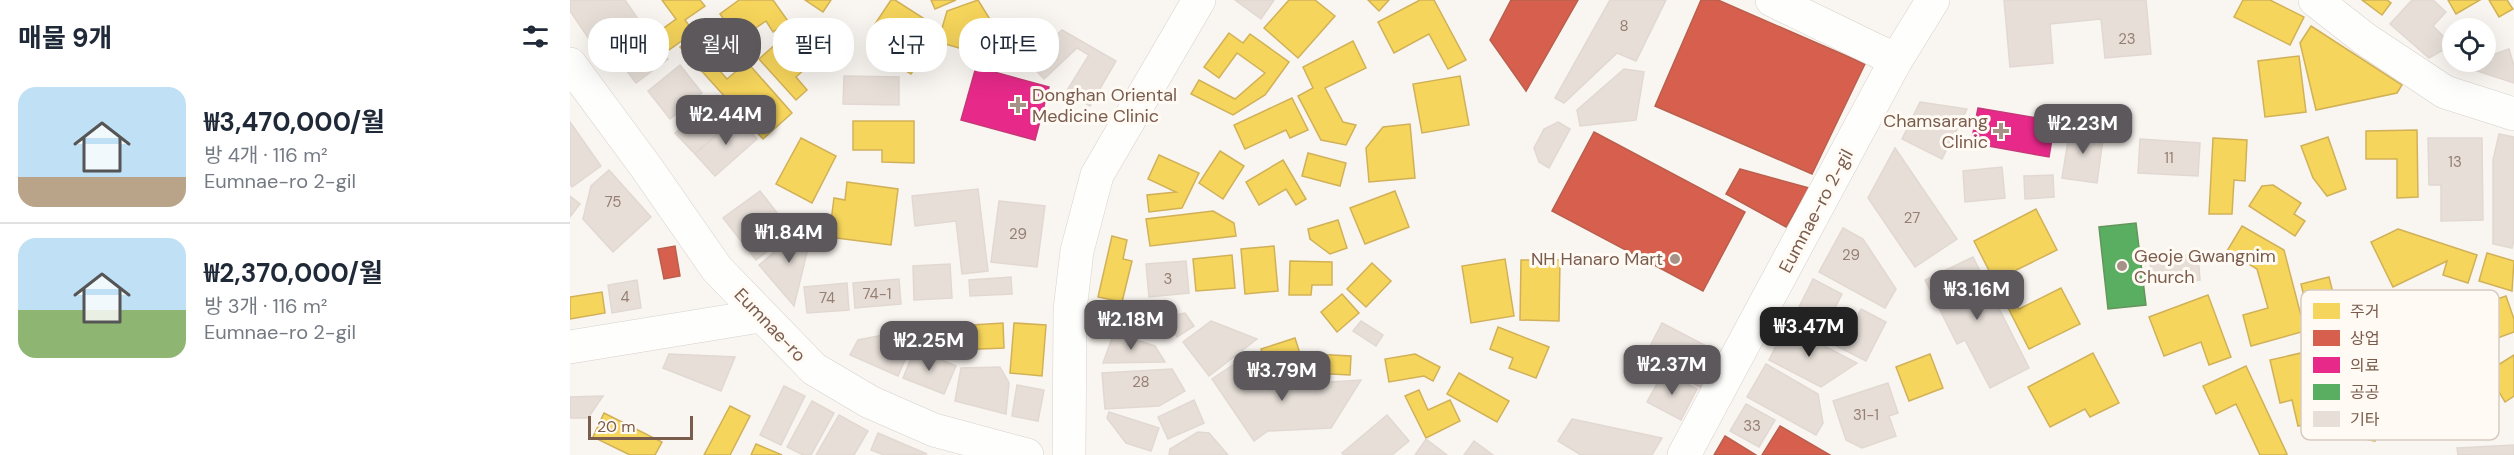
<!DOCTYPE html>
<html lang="ko">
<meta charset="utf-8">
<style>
:root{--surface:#fff;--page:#f2f2f3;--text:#1f2937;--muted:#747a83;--line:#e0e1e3;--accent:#5c585b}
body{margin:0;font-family:"DM Sans","Noto Sans KR",sans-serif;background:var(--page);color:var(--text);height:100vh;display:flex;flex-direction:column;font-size:22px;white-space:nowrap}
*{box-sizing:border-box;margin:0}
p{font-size:20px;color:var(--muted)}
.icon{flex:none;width:33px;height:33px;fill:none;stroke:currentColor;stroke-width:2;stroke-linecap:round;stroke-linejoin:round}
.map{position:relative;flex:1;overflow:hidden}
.sheet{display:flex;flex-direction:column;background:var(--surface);width:570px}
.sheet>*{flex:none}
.hud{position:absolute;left:18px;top:18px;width:570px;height:54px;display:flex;gap:12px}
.fabs{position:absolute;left:1872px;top:18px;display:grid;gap:12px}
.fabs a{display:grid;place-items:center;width:54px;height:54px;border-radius:50%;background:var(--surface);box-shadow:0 6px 24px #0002;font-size:30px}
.scale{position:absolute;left:18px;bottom:15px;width:105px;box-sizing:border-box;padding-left:6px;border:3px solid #7a5c4d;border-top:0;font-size:16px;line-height:21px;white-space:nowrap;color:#7a5c4d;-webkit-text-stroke:4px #fffaf3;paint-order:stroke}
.price{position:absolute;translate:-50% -51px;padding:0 14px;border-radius:12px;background:var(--accent);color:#fff;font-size:20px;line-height:39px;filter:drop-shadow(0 2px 3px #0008)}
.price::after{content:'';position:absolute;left:50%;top:36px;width:18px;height:14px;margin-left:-9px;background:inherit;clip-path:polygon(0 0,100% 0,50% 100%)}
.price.current{background:#222;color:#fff}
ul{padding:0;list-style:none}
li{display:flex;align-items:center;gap:18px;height:150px;padding:0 18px}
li+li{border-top:2px solid var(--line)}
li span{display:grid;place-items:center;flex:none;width:168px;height:120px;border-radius:18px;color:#555}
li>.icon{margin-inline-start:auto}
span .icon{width:72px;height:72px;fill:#fffc;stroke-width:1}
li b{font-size:26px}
h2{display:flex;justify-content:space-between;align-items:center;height:72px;padding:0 18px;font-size:26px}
.chip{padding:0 21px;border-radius:24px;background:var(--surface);box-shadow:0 6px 24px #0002;font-size:21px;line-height:54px}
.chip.current{background:var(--accent);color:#fff}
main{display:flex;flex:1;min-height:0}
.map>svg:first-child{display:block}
</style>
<main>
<section class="sheet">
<h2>매물 9개<svg class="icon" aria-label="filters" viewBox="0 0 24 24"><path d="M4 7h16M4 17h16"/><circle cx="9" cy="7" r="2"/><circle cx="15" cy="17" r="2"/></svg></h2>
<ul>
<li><span style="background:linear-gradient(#bfe0f5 75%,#b9a48a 0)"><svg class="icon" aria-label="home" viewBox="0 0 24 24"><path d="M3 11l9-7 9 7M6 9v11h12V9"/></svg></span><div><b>₩3,470,000/월</b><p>방 4개 · 116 m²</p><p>Eumnae-ro 2-gil</p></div></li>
<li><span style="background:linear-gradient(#bfe0f5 60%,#8fb573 0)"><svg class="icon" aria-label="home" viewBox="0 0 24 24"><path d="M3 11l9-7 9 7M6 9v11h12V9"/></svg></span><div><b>₩2,370,000/월</b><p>방 3개 · 116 m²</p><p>Eumnae-ro 2-gil</p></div></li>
</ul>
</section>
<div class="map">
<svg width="1944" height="455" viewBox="0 0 1944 455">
<rect width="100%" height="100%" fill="#f9f5f0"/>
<g fill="#f6d55c" stroke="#d1b158" stroke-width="1.5">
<path d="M92 0H130L135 6 115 20 124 32 99 50 87 33 106 19Z"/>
<path d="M169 0H203L218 21 203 32 196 21 168 40 150 14Z"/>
<path d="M235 0H261L253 12Z"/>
<path d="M321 0H325L364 25 347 51 354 54 341 74 328 66 339 50 303 27Z"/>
<path d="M361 0H386L365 9Z"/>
<path d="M408 0 421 21 455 31 446 64 368 42 377 11Z"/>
<path d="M719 0H745L765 16 728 58 694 28Z"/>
<path d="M798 0H819L809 11Z"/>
<path d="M850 0H864L896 60 878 69 859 34 824 53 808 22Z"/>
<path d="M1673 0H1700L1734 17 1720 45 1664 17Z"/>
<path d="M1792 0H1817L1821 3 1812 15Z"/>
<path d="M1878 0H1910L1886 14Z"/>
<path d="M1919 0H1937L1943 9 1929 17Z"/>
<path d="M141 19 164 45 143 63 157 79 177 62 222 113 193 139 110 47Z"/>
<path d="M1741 26 1832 85 1827 93 1746 110 1730 43Z"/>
<path d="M224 28 249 56 226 77 237 90 226 100 189 59Z"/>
<path d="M659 33 673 43 680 34 719 62 695 95 663 115 621 94 629 80 665 99 695 73 667 53 649 78 634 67Z"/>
<path d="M783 41 796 68 755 88 773 122 786 125 776 145 751 140 728 96 743 88 733 67Z"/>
<path d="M1729 56 1736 112 1695 117 1688 61Z"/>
<path d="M890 76 899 125 852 133 843 84Z"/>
<path d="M722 98 738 130 720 138 716 130 675 149 664 125Z"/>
<path d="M283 121H344V163L312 162V150H283Z"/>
<path d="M840 124 845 178 799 182 796 148 813 127Z"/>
<path d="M1847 130 1848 197 1827 198V159H1796V131Z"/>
<path d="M1758 137 1776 189 1757 196 1743 178 1731 146Z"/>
<path d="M231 138 266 156 242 203 206 184Z"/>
<path d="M1643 138 1677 140 1675 181 1664 180 1662 214H1639Z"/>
<path d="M650 151 674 166 653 199 629 183Z"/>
<path d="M738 153 776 163 770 186 732 176Z"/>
<path d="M589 155 629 173 612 208 579 212 577 195 606 192 578 179Z"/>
<path d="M713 160 736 199 726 205 716 189 689 205 676 182Z"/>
<path d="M277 182 328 189 321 245 259 237 264 198 275 200Z"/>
<path d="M1703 185 1731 203 1724 214 1735 221 1725 236 1679 206 1692 186Z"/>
<path d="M825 191 839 227 795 244 780 208Z"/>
<path d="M1466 209 1487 250 1432 277 1449 309 1491 288 1510 324 1459 349 1404 241Z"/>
<path d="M643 211 664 223 666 236 580 246 576 219Z"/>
<path d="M768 220 777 248 760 254 740 239 738 229Z"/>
<path d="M1672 226 1714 250 1735 331 1681 346 1673 315 1698 308 1687 269 1657 251Z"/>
<path d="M1828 229 1907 255 1898 283 1873 275 1877 261 1823 287 1801 242Z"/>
<path d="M542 236 557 240 553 259 562 261 552 302 528 297Z"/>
<path d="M704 246 708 291 675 294 671 249Z"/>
<path d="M1917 253 1944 261 1942 291 1909 281Z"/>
<path d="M662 255 665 288 626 291 623 259Z"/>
<path d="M935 259 944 316 901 323 892 266Z"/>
<path d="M951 260H990L989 321 950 320Z"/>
<path d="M720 261 762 262V285H742L741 295H719Z"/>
<path d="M802 263 821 281 796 307 777 289Z"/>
<path d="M1759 277 1766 305 1799 296 1806 327 1745 342 1731 284Z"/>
<path d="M32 292 35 313 0 319V297Z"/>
<path d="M772 294 789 313 767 332 751 312Z"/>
<path d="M1638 295 1661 357 1639 365 1631 342 1594 356 1579 317Z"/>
<path d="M1936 296 1944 319V332L1903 347 1898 334 1864 346 1856 324Z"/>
<path d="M433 323 434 348 387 350 386 326Z"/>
<path d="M444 323 476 325 472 376 440 373Z"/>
<path d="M928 327 979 347 966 378 939 368 943 358 920 349Z"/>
<path d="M382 328 383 345 352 347 350 331Z"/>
<path d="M725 338 732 360 698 371 691 349Z"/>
<path d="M1753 348 1762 391 1751 393 1756 420 1728 426 1722 400 1710 403 1700 360Z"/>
<path d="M1523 353 1549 403 1520 417 1515 409 1480 427 1458 387Z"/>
<path d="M743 354 781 356 780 375 741 373Z"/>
<path d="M845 354 870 367 863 381 854 376 819 382 815 359Z"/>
<path d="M1360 354 1373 388 1339 401 1326 367Z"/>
<path d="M1944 355V396L1935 402 1917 372Z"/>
<path d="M1676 366 1717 454 1714 455H1690L1666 404 1646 414 1633 386Z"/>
<path d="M889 373 939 401 927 422 877 394Z"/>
<path d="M1781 379 1849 393 1842 433 1808 427 1805 441 1770 434Z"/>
<path d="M849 390 858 410 880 400 890 421 856 438 835 396Z"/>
<path d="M160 406 180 416 160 455H134Z"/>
<path d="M34 413 92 442 85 455H60L23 437Z"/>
<path d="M186 444 212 455H181Z"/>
</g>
<g fill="#d6604d" stroke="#ba5f4d" stroke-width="1.5">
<path d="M941 0H1008L956 91 920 40Z"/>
<path d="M1131 0H1148L1295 64 1242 174 1085 106Z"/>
<path d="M1024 132 1175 212 1133 291 982 211Z"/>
<path d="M1170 169 1239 188 1216 227 1156 194Z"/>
<path d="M105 246 110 276 94 279 88 249Z"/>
<path d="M1210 426 1260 455H1192Z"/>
<path d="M1155 436 1186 455H1144Z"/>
</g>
<g fill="#e7298a" stroke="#c63878" stroke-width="1.5">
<path d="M406 67 479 87 465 140 391 120Z"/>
<path d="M1408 108 1485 121 1479 157 1401 143Z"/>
</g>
<path fill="#5aae61" stroke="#64955b" stroke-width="1.5" d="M1566 223 1576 305 1538 309 1529 227Z"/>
<g fill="#e6ded7" stroke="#e2d8d2" stroke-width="1.5">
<path d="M0 0H55L68 19 25 48 0 11Z"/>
<path d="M665 0H704L691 19Z"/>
<path d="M1040 0H1096L1066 61 1047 53 994 103 985 98Z"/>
<path d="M1434 0H1576L1581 54 1535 58 1531 19 1480 24 1483 63 1440 67Z"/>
<path d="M1842 0H1863L1876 12 1863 26 1882 45 1859 58 1820 24Z"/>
<path d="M70 21 98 59 66 83 38 46Z"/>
<path d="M492 30 546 61 520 106 496 92 519 55 507 48 474 79 458 62Z"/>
<path d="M1939 49 1944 66V83L1889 65 1916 62V57Z"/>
<path d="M110 65 132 93 100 119 78 91Z"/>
<path d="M1054 69 1074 72 1066 120 1010 126 1007 110Z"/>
<path d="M274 76 329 77V105L273 104Z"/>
<path d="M147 95 167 117 125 154 105 133Z"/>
<path d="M1350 102 1397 109 1372 159 1332 139Z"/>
<path d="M167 117 187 139 145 176 125 154Z"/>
<path d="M0 122 31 166 2 187 0 184Z"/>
<path d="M988 122 1000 129 979 168 969 162 964 148 974 129Z"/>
<path d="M1500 128 1534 132 1527 183 1492 178Z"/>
<path d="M1929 134 1944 137V240L1942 248 1923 244V160Z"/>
<path d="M1858 138H1912L1913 220 1871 221V185H1859Z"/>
<path d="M1570 139 1630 143 1628 176 1568 173Z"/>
<path d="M1325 148 1387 239 1345 267 1298 198Z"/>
<path d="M1432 167 1435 198 1395 202 1393 171Z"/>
<path d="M39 170 81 217 43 252 13 219 21 186Z"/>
<path d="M1483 175 1484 197 1455 199 1454 176Z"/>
<path d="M408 189 418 271 392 274 386 221 345 226 342 196Z"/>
<path d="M190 191 222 232 186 260 153 218Z"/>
<path d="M0 196 10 204 0 217Z"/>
<path d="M429 201 475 206 467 267 421 262Z"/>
<path d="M236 225 242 232 224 306 189 265Z"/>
<path d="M1273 228 1293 239 1326 289 1315 308 1249 272Z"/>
<path d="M1628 254 1630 280 1582 284 1580 259Z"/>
<path d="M1403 257 1459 368 1420 388 1395 340 1387 344 1355 280Z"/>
<path d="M616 261 619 293 579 297 576 264Z"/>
<path d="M380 264 382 298 344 300 343 266Z"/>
<path d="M441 277 442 294 400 296 399 280Z"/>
<path d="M329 279 331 304 285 308 283 283Z"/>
<path d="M1243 279 1272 294 1252 333 1274 343 1291 309 1316 322 1296 361 1221 323Z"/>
<path d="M67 280 71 308 42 313 38 285Z"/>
<path d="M277 283 279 310 237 313 234 287Z"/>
<path d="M615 313 624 326 607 337 594 317Z"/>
<path d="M641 321 687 339 639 376 613 342Z"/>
<path d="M791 321 813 335 806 346 783 331Z"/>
<path d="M1092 323 1148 352 1130 387 1074 358Z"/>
<path d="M1216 326 1287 363 1251 387 1199 360Z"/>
<path d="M349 328 328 376 280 355 288 340Z"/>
<path d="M544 333 585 346 595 362 533 363Z"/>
<path d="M345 349 386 366 374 394 333 378Z"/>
<path d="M99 354 165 357 151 391 93 368Z"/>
<path d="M672 359 690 386 791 380 761 428 698 431 684 441 642 379Z"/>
<path d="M1196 364 1248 394 1253 423 1246 435 1177 397Z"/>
<path d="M430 367 439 383 436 414 385 401 391 368Z"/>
<path d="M602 369 615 391 589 406 535 409 532 373Z"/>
<path d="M1094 371 1127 389 1111 420 1077 402Z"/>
<path d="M1318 383 1328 413 1319 416 1326 436 1292 448 1276 440 1263 401Z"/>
<path d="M447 385 474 390 468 421 442 416Z"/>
<path d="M214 386 235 396 211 445 190 435Z"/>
<path d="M33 396 18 418H0V397Z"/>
<path d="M624 400 634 423 598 439 588 417Z"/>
<path d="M242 401 264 413 241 455H233L217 447Z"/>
<path d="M1176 404 1205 420 1189 447 1160 431Z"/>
<path d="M539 412 589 428 581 451 556 443 537 418Z"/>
<path d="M269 415 298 431 284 455H246Z"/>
<path d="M817 415 839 441 822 455H774L772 453Z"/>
<path d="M1002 419 1092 438 1082 455H1011L988 441Z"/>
<path d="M628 432 639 433 658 455H599L600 449Z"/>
<path d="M308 433 357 454 314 455 301 450Z"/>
<path d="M856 439 877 455H845Z"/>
<path d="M904 441 923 455H894Z"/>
<path d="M1944 445V455H1888L1887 448Z"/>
</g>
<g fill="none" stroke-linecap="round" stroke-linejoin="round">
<g stroke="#d7d1cb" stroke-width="34">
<g id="minor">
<path d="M1202 0 1326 60"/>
<path d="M1745 0 1795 39 1875 92 1944 114"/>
<path d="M0 64 76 167 147 269 244 369 300 402 364 430 457 455"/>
<path d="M0 347 190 316"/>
<path d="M499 455 500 310 507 251 527 175 629 0"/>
<path d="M1114 455 1326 60 1363 0"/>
</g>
</g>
<use href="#minor" stroke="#fefefd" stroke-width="33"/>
</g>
<g fill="#a69286" stroke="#fffaf3" stroke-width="2">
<path d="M445 96h6v6h6v6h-6v6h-6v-6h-6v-6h6z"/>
<path d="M1428 122h6v6h6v6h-6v6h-6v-6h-6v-6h6z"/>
<circle cx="1105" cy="259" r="6"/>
<circle cx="1552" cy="266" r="6"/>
</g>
<g text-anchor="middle" stroke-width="6" stroke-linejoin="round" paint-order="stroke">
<g font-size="15" fill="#977e72">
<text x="1054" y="31">8</text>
<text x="1557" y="44">23</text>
<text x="1599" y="163">11</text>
<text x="1885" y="167">13</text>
<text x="43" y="207">75</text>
<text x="1342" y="223">27</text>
<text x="448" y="239">29</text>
<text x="1281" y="260">29</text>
<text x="598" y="284">3</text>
<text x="307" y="299">74-1</text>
<text x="55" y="302">4</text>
<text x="257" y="303">74</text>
<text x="571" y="387">28</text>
<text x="1296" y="420">31-1</text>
<text x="1182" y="431">33</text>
</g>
<g font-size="18" fill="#7a5c4d" stroke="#fffaf3" text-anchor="start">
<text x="462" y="101">Donghan Oriental<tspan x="462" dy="21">Medicine Clinic</tspan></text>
<text x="1418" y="127" text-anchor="end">Chamsarang<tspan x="1418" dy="21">Clinic</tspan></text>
<text x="1564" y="262">Geoje Gwangnim<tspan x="1564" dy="21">Church</tspan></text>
<text x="1093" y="265" text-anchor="end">NH Hanaro Mart</text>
</g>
<g font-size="18" fill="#7a5c4d" stroke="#fffaf3">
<text transform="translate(1246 211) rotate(-62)" y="6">Eumnae-ro 2-gil</text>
<text transform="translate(200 325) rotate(46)" y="6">Eumnae-ro</text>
</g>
</g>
<rect x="1731" y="290" width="198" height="150" rx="9" fill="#fffaf3" stroke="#d7cbc1" stroke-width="1.5"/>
<rect x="1743" y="303" width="27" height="16" fill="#f6d55c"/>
<rect x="1743" y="330" width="27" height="16" fill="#d6604d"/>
<rect x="1743" y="357" width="27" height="16" fill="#e7298a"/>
<rect x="1743" y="384" width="27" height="16" fill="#5aae61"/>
<rect x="1743" y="411" width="27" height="16" fill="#e6ded7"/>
<g font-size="16" fill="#7a5c4d">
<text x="1780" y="317">주거</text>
<text x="1780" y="344">상업</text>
<text x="1780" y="371">의료</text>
<text x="1780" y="398">공공</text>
<text x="1780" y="425">기타</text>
</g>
</svg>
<div class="fabs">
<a><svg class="icon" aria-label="locate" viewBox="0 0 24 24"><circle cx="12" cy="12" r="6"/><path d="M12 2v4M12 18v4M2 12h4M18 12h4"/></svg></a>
</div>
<div class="scale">20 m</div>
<b class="price" style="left:156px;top:146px">₩2.44M</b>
<b class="price" style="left:1513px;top:155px">₩2.23M</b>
<b class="price" style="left:219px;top:264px">₩1.84M</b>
<b class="price" style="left:1407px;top:321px">₩3.16M</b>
<b class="price" style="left:561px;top:351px">₩2.18M</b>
<b class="price current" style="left:1239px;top:358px">₩3.47M</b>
<b class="price" style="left:359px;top:372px">₩2.25M</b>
<b class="price" style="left:1102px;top:396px">₩2.37M</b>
<b class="price" style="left:712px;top:402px">₩3.79M</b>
<div class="hud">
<a class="chip">매매</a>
<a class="chip current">월세</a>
<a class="chip">필터</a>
<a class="chip">신규</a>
<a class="chip">아파트</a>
</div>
</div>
</main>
